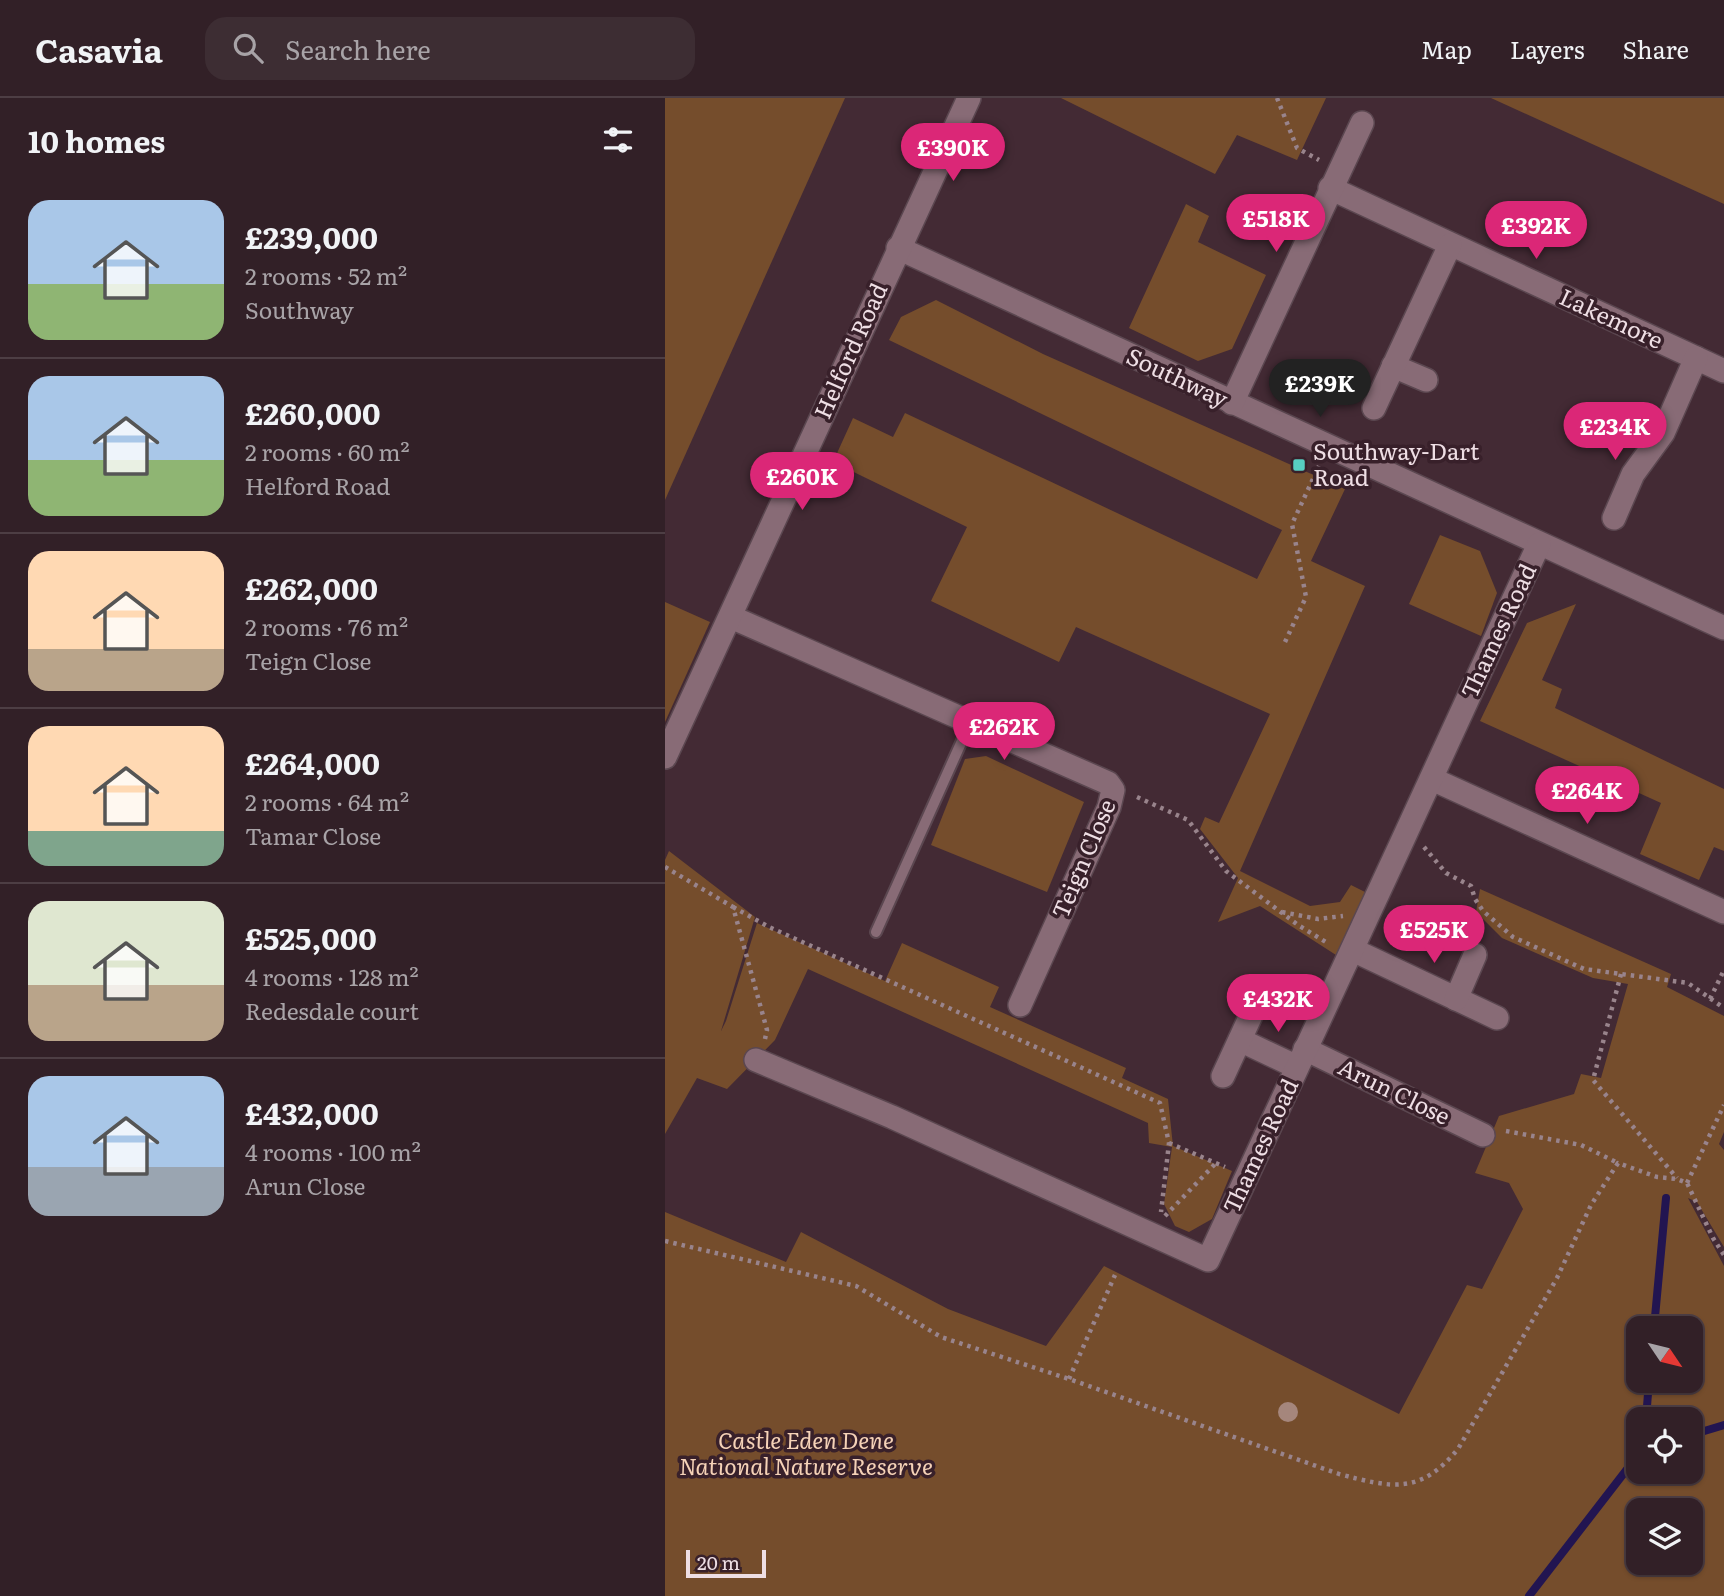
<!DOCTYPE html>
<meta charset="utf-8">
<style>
:root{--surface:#322027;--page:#3d2d33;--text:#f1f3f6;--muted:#a8a3a7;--line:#4d3e44;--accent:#db2777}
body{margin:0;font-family:Literata,serif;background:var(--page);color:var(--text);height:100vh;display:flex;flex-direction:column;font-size:26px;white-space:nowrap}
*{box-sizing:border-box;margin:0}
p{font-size:23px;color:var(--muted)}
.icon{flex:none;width:38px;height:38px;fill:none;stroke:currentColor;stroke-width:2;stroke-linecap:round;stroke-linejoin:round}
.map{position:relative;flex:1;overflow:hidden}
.side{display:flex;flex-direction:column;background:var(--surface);width:665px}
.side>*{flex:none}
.needle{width:46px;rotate:125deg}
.tools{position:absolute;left:961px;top:1218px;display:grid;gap:14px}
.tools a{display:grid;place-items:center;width:77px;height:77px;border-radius:14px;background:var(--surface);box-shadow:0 2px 5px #0004,0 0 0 2px var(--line);font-size:35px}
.scale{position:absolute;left:21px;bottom:18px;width:80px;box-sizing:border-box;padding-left:7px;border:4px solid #eedee4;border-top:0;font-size:19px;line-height:24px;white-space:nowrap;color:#eedee4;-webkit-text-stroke:5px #38202a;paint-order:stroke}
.price{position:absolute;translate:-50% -60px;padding:0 16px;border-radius:24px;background:var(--accent);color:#fff;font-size:23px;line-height:46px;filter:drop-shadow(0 2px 4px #0008)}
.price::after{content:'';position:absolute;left:50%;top:42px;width:21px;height:16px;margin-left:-10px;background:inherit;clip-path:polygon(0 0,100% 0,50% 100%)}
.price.on{background:#222;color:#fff}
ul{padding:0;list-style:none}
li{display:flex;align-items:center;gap:21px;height:175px;padding:0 28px}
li+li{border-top:2px solid var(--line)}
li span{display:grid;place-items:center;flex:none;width:196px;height:140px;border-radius:21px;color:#555}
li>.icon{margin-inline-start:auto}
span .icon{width:84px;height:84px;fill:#fffc;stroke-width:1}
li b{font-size:30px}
h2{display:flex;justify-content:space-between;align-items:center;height:84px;padding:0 28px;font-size:30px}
header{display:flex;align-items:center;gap:42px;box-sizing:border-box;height:98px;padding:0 35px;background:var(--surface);border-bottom:2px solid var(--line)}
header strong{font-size:33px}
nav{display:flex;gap:38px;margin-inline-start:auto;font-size:24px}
.search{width:490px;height:63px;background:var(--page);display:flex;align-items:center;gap:18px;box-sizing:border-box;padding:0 24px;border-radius:21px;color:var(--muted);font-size:26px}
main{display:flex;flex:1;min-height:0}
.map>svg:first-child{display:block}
</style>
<header>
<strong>Casavia</strong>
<div class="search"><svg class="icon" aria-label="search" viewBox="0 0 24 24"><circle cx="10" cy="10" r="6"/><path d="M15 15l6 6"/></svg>Search here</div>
<nav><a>Map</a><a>Layers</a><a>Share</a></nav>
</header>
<main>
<section class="side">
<h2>10 homes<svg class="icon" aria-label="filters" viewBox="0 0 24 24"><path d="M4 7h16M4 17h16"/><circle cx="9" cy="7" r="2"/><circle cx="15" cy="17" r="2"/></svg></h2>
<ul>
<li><span style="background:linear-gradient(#a9c7e8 60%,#8fb573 0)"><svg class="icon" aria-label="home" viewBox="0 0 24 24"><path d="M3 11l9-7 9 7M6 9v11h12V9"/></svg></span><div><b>£239,000</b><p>2 rooms · 52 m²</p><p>Southway</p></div></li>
<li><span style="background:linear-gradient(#a9c7e8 60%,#8fb573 0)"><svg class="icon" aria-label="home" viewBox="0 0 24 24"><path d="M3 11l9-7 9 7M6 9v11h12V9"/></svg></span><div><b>£260,000</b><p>2 rooms · 60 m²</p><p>Helford Road</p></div></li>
<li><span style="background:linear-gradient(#ffd9b3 70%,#b9a48a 0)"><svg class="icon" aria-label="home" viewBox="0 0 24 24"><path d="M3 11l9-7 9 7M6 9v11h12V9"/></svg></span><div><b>£262,000</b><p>2 rooms · 76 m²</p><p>Teign Close</p></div></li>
<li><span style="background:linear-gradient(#ffd9b3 75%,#7fa58c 0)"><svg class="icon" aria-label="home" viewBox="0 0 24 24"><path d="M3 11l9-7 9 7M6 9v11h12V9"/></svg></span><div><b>£264,000</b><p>2 rooms · 64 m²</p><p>Tamar Close</p></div></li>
<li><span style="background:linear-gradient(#dfe7d0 60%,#b9a48a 0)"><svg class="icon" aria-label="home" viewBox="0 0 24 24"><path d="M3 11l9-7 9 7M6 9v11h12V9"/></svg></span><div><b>£525,000</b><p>4 rooms · 128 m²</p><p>Redesdale court</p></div></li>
<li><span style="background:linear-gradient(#a9c7e8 65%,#9aa5b1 0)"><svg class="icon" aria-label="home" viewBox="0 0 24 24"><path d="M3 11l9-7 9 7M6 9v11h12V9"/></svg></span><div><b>£432,000</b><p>4 rooms · 100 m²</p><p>Arun Close</p></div></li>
</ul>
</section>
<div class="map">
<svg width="1059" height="1498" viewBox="0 0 1059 1498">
<rect width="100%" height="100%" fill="#432a34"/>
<g fill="#754d2c" fill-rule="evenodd">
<path d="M0 0H180L0 402Z"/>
<path d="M396 0H661L632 62 572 37 550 76Z"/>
<path d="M826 0H1059V106Z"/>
<path d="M521 106 544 118 533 144 601 177 567 251 533 263 464 230Z"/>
<path d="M271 202 378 256 680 391 646 463 700 488 575 773 645 808 675 804 686 787 700 794 671 857 595 808 553 824 573 780 535 731 540 719 554 725 605 616 411 529 394 564 266 503 302 429 168 364 188 320 228 339 240 315 592 481 617 432 224 242 236 219Z"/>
<path d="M775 437 815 453 832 495 816 538 744 506Z"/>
<path d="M0 504 45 524 0 624Z"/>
<path d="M911 506 877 582 897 591 890 610 1059 691V753L1049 749 1034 782 975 756 996 705 815 623 862 525Z"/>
<path d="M321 658 419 704 382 794 266 747 300 661Z"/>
<path d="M4 753 90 819 56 933 61 923 92 825 220 883 237 845 334 889 325 909 461 970 457 980 503 1001 508 1048 567 1073 547 1121 524 1134 510 1128 499 1106 507 1049 484 1045 483 1025 143 871 110 942 62 991 32 980 0 1036V762Z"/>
<path d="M815 791 1006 876 1002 889 1059 918V1034L1054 1046 1059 1052V1149L1032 1104 1023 1100 1059 1168V1498H0V1114L121 1164 136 1134 283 1211 381 1248 439 1168 734 1316 802 1187 817 1191 858 1111 844 1085 810 1075 834 1018 909 996 916 976 936 980 963 886 928 880 837 840 811 814ZM973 1230H1026V1283H973ZM973 1321H1026V1374H973ZM973 1412H1026V1465H973Z"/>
</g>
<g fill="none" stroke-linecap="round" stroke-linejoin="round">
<g stroke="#221551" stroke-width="8">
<path d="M989 1230 1001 1100"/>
<path d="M981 1321 984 1283"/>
<path d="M1026 1337 1059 1327"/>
<path d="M864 1498 973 1357"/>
</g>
<g stroke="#5b4750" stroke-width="14">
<path id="service" d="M211 834 305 625"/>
</g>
<g stroke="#5b4750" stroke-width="26">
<g id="minor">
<path d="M665 90 1059 273"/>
<path d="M233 150 1059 530"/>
<path d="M728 268 761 282"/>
<path d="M567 305 697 25"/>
<path d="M709 310 785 147"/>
<path d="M949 420 968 376 998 335 1031 260"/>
<path d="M66 519 443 685 448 692 444 709 355 907"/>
<path d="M0 659 304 0"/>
<path d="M767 681 1059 814"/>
<path d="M688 852 832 920"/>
<path d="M791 901 810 857"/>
<path d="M575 942 632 969"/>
<path d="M640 951 818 1037"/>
<path d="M91 962 227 1019 543 1162C653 924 765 685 874 446"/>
<path d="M558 978 594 900"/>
</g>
</g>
<g stroke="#99848c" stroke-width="4.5" stroke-dasharray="3.5 5" stroke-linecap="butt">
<path d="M612 0 632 50 654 62"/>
<path d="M620 544 641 499 627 426 654 368"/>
<path d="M472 699 523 722 561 773 633 827 664 846"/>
<path d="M759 749 781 775 806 788 810 801 818 813 848 839 919 871 1023 885 1059 910"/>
<path d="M0 769 68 809 102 932 100 941"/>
<path d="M68 809 104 829 495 1005 504 1045 496 1114"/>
<path d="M617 814 653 821 678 818"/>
<path d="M956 876 928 982 1012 1080"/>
<path d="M1045 901 1059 872"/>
<path d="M841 1033 916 1047 953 1065"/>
<path d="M504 1045 560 1069"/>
<path d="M1022 1085 1059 1007"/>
<path d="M500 1118 551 1065"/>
<path d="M0 1143 191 1188 276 1239 404 1281 674 1376C727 1390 755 1397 793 1351L892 1180 926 1107 953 1065 992 1079 1012 1081 1022 1085 1048 1140 1059 1157"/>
<path d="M404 1281 450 1177"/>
</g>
<use href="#service" stroke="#886b76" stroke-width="10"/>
<use href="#minor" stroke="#886b76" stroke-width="23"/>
</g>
<circle fill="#a5867c" cx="623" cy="1314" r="10"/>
<rect fill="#57cec2" stroke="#38202a" stroke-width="2.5" x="627" y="360" width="14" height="14" rx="3.5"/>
<g text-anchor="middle" stroke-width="7" stroke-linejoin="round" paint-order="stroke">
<g font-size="23" fill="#eedee4" stroke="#38202a">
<text transform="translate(946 221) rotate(25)" y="8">Lakemore</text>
<text transform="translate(186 253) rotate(-66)" y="8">Helford Road</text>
<text transform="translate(512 280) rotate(25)" y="8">Southway</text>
<text transform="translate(834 533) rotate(-65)" y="8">Thames Road</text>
<text transform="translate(419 761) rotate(-67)" y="8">Teign Close</text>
<text transform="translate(729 994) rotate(26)" y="8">Arun Close</text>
<text transform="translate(596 1048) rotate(-65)" y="8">Thames Road</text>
</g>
<g font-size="23" fill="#eedee4" stroke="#38202a" text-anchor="start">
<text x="648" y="362">Southway-Dart<tspan x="648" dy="26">Road</tspan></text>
</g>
<g font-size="23" font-style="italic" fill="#f5d2b7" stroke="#38202a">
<text x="141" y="1351">Castle Eden Dene<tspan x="141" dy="26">National Nature Reserve</tspan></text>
</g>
</g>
</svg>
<div class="tools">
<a><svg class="needle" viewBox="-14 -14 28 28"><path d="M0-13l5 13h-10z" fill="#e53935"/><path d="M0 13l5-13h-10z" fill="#a8a3a7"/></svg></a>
<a><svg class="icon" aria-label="locate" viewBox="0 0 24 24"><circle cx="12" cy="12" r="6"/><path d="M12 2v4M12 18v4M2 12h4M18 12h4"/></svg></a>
<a><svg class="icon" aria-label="layers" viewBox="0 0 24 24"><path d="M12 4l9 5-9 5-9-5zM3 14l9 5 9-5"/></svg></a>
</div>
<div class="scale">20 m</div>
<b class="price" style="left:288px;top:85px">£390K</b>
<b class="price" style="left:611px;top:156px">£518K</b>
<b class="price" style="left:871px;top:163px">£392K</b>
<b class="price on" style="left:655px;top:321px">£239K</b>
<b class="price" style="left:950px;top:364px">£234K</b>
<b class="price" style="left:137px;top:414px">£260K</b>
<b class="price" style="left:339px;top:664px">£262K</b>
<b class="price" style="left:922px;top:728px">£264K</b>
<b class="price" style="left:769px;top:867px">£525K</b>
<b class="price" style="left:613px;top:936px">£432K</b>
</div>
</main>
